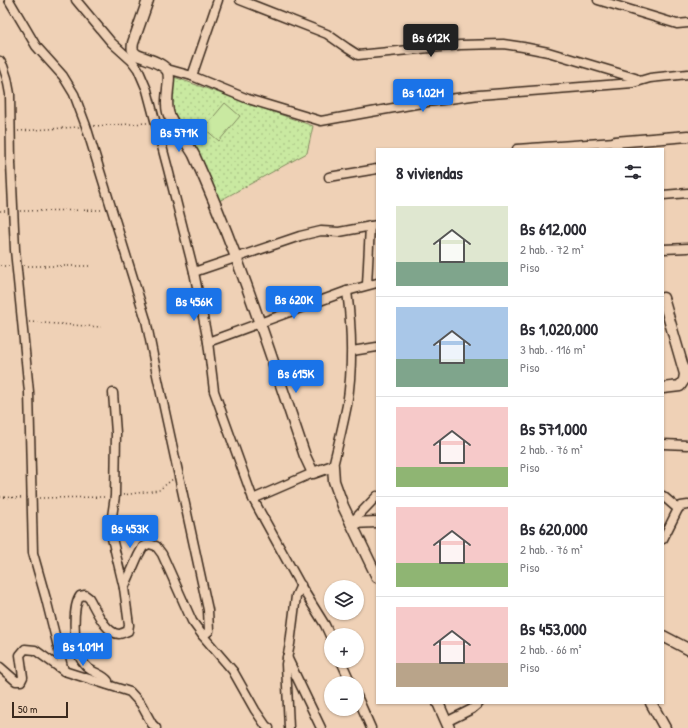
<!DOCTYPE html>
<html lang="es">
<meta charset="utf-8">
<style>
:root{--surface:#fff;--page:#f7f7f7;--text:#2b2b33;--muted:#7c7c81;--line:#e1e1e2;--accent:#1a73e8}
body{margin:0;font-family:"Patrick Hand",sans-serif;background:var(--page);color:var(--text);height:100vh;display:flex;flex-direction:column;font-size:15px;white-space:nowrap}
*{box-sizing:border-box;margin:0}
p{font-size:13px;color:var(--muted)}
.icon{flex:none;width:22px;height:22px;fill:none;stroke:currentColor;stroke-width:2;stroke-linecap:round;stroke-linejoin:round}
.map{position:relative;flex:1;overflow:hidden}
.details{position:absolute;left:376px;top:148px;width:288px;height:556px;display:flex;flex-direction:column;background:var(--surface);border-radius:0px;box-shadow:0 1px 3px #0004}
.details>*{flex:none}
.tools{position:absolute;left:324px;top:580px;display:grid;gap:8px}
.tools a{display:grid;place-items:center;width:40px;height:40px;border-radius:50%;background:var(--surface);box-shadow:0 1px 3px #0004;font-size:20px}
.scale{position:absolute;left:12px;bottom:10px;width:56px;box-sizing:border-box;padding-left:4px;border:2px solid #3b2a1e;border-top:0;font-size:11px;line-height:14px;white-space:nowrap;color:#3b2a1e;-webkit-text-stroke:3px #efd1b6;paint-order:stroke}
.price{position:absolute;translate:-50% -34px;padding:0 9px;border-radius:4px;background:var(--accent);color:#fff;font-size:13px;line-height:26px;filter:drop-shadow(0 1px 2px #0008)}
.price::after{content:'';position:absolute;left:50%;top:24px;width:12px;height:9px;margin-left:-6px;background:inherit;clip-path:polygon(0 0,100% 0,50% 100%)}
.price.active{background:#222;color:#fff}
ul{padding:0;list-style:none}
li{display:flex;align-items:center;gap:12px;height:100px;padding:0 20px}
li+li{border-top:1px solid var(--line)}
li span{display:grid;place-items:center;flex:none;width:112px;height:80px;border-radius:0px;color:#555}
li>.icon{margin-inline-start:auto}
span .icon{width:48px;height:48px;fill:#fffc;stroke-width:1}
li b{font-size:17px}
h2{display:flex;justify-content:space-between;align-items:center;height:48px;padding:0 20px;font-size:17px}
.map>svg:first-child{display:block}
</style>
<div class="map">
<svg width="688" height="728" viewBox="0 0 688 728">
<defs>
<pattern id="green-dots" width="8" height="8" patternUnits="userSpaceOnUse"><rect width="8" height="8" fill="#c9e9a1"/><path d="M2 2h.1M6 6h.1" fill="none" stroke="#aec88a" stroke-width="1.8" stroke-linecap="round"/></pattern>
</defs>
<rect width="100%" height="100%" fill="#efd1b6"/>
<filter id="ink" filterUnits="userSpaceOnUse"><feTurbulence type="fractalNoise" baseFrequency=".025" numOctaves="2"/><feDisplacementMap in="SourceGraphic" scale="8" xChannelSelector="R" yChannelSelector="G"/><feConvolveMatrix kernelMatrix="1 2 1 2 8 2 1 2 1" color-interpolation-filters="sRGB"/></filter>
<g filter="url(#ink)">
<path fill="url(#green-dots)" stroke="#828a60" d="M174 77 313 126 307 153 219 201 194 144 172 110Z"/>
<path fill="#c9e9a1" stroke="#828a60" d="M225 103 240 116 219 141 204 128Z"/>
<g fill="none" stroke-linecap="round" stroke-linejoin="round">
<g stroke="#3b2a1e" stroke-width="11">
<g id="minor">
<path d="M9 0 36 46 63 76 74 94 86 126 146 320 157 375 208 610 209 631 203 636"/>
<path d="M76 0 111 42 132 61 138 69 147 90 168 169 194 272 208 342 214 391 253 499 302 588 325 625 331 638"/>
<path d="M240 0 327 34 347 48 358 55 460 45 503 44 523 47 548 52 635 78 639 81"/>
<path d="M598 0 677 24 688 23"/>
<path d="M0 61 3 66 7 78 10 94 11 163 15 250 29 392 33 553 46 599 64 671"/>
<path d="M167 69 192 76 248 99 321 121 427 102 479 95 633 83 650 78 688 74"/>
<path d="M192 76 218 0"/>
<path d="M517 149 615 142"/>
<path d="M329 177 377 169"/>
<path d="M663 195 688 193"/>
<path d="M663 249 688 248"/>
<path d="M194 272 300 236 321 231 339 232 377 225"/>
<path d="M367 285 370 226"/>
<path d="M208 342 347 291 377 283"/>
<path d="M352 351 377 347"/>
<path d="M113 393 116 433 115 496 110 530 124 588"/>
<path d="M663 444 688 445"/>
<path d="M333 466C338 446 343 425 347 405 353 367 352 329 347 291"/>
<path d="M663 496 678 509"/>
<path d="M253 499 313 473"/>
<path d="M351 523 377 496"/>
<path d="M663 539 678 509 681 506 688 505"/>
<path d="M287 657 321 728"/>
<path d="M341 661 351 683"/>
<path d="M0 667 16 681H21L23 677 20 655 25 649 35 650 64 671 130 692 141 704 152 724 156 728"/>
<path d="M106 684 108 681C104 675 94 673 88 668 85 665 80 659 79 655 74 642 72 607 80 596L85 595 89 598C95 608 105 633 119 634 121 634 125 632 128 631L129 625 124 588 138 556 143 547 149 544 156 546 162 554 192 621 203 636 233 671 255 710 266 726 269 728"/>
<path d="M357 696 371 728"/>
<path d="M446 722 472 709 479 703"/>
<path d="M289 728 286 664 290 644 296 596 301 585"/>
</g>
</g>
<g stroke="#3b2a1e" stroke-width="13">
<g id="tertiary">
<path d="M148 0 133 43C132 49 132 51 137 55 146 59 161 62 167 70 173 78 162 103 170 117 176 130 187 142 194 155 238 252 271 356 305 456L313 473 333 466 334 481 343 506 377 577"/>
<path d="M617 149 615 142 688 136"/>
<path d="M663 298 685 374 684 380 680 386 663 388"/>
<path d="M351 523 377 522"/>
<path d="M663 636 688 649"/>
<path d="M438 703 449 728"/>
<path d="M651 703 665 728"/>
</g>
</g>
<g stroke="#3b2a1e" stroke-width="1.5" stroke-dasharray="1 3" stroke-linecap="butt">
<path d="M94 126 148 123"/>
<path d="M18 131 79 127"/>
<path d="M0 211H6"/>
<path d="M20 211 104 210"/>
<path d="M0 266H10"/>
<path d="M24 266H90"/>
<path d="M29 322 101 327"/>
<path d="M123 495 159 490 173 479"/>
<path d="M0 497 23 498"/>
<path d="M39 498 107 497"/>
</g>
<use href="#minor" stroke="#efd1b6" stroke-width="8"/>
<use href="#tertiary" stroke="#efd1b6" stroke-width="10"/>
</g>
</g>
</svg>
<div class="tools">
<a><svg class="icon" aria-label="layers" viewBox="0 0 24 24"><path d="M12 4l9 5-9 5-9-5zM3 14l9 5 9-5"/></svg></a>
<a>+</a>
<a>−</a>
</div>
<div class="scale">50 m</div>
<b class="price active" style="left:431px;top:58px">Bs 612K</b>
<b class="price" style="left:423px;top:113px">Bs 1.02M</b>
<b class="price" style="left:179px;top:153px">Bs 571K</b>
<b class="price" style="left:294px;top:320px">Bs 620K</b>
<b class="price" style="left:194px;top:322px">Bs 456K</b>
<b class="price" style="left:296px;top:394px">Bs 615K</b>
<b class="price" style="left:130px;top:549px">Bs 453K</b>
<b class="price" style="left:83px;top:667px">Bs 1.01M</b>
<section class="details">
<h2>8 viviendas<svg class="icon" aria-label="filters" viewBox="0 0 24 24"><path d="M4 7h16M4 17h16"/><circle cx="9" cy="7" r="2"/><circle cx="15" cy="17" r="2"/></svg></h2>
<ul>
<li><span style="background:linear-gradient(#dfe7d0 70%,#7fa58c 0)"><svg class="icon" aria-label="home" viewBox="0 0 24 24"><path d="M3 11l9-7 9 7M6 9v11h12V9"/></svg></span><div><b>Bs 612,000</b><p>2 hab. · 72 m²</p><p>Piso</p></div></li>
<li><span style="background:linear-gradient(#a9c7e8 65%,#7fa58c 0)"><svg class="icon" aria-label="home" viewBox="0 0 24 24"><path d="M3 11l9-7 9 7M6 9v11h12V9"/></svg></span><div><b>Bs 1,020,000</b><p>3 hab. · 116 m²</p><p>Piso</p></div></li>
<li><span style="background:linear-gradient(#f6c9c9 75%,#8fb573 0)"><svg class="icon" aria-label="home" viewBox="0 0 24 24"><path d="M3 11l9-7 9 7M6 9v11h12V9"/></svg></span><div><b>Bs 571,000</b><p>2 hab. · 76 m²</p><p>Piso</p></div></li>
<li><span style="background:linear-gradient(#f6c9c9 70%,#8fb573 0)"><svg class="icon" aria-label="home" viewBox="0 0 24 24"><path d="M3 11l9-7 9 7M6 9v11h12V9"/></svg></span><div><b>Bs 620,000</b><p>2 hab. · 76 m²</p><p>Piso</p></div></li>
<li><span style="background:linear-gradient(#f6c9c9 70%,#b9a48a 0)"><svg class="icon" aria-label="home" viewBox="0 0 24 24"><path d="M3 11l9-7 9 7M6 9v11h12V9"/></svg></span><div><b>Bs 453,000</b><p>2 hab. · 66 m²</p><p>Piso</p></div></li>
</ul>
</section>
</div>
